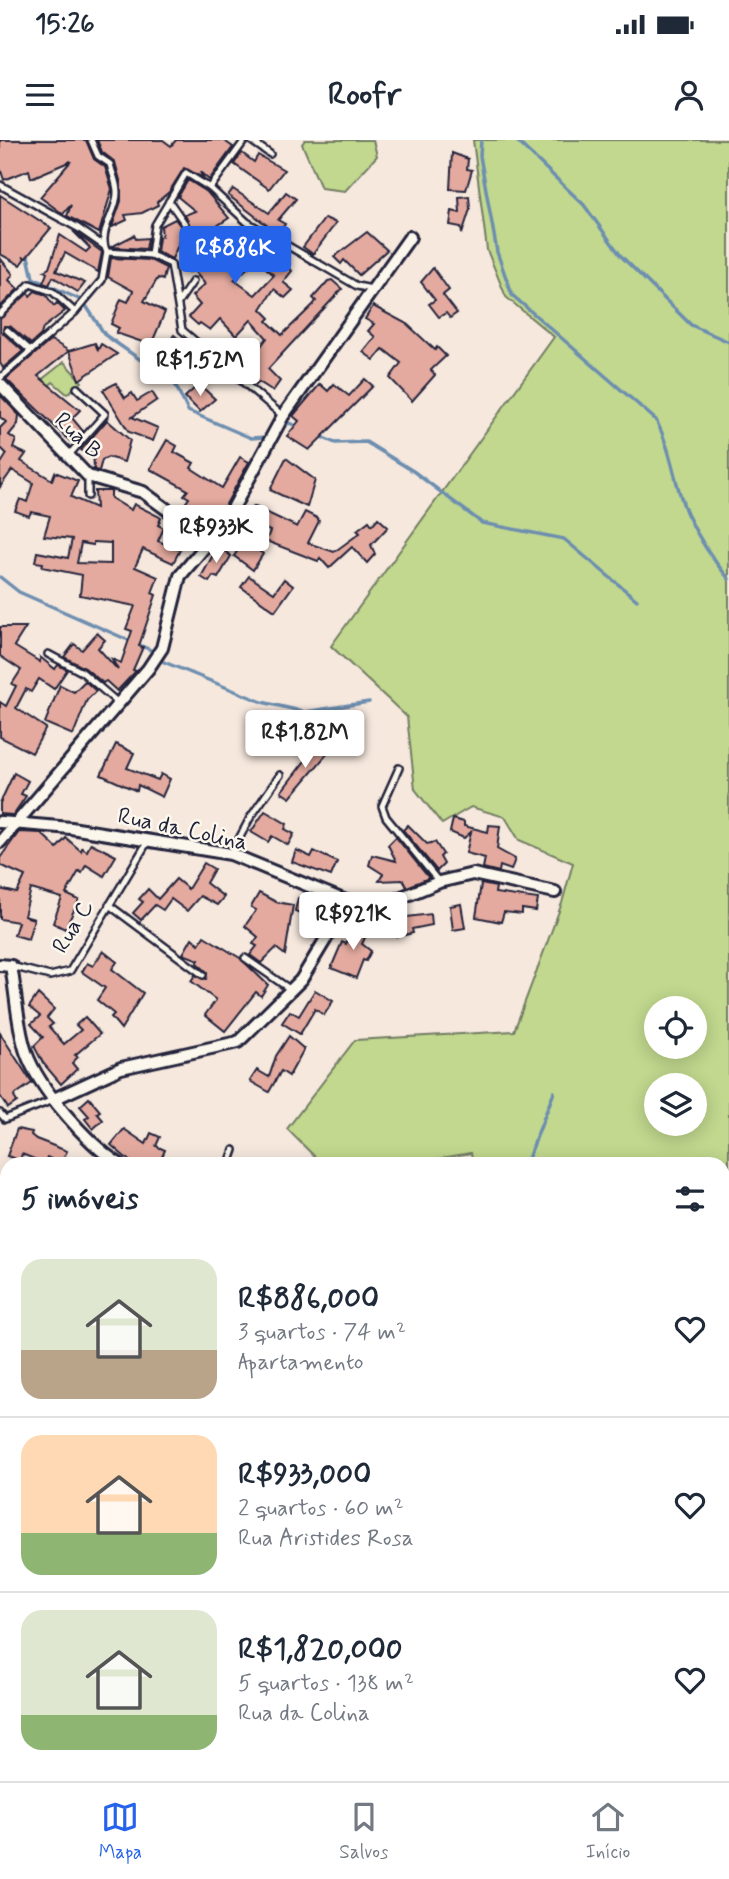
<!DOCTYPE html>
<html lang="pt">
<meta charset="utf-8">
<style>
:root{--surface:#fff;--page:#f2f2f3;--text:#1f2937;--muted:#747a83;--line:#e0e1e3;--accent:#2563eb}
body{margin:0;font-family:Mynerve,sans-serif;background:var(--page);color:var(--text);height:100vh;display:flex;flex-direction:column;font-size:26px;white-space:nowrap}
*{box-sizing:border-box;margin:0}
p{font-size:23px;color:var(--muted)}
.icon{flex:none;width:38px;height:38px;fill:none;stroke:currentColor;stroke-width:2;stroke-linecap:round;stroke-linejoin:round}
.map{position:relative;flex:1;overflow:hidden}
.drawer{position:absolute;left:0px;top:1017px;width:730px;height:625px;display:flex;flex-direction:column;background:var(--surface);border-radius:21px 21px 0 0;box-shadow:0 4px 18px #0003}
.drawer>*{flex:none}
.tools{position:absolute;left:644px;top:856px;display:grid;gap:14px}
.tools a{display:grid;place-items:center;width:63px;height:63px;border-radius:50%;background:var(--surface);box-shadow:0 4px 18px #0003;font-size:35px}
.price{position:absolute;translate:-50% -60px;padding:0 16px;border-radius:7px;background:#fff;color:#222;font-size:23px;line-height:46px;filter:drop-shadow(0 2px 4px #0008)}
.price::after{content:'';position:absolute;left:50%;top:42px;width:21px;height:16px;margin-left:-10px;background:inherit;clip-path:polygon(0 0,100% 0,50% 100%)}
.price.on{background:var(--accent);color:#fff}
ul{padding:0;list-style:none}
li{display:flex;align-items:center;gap:21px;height:175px;padding:0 21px}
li+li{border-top:2px solid var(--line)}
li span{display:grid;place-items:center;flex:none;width:196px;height:140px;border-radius:21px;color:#555}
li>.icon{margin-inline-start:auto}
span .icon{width:84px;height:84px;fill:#fffc;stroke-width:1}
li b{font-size:30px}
h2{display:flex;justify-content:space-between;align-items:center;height:84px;padding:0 21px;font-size:30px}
.status{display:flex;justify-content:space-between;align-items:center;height:49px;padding:0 35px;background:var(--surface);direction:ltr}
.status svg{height:19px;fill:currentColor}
header{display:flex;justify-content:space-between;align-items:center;height:91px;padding:0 21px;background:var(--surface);font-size:32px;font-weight:700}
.dock{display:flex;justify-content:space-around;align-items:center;height:98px;border-top:2px solid var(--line);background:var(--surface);font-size:19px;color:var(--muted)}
.dock a{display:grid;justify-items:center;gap:4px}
.dock .on{color:var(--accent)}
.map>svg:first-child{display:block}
</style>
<div class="status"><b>15:26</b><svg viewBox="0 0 49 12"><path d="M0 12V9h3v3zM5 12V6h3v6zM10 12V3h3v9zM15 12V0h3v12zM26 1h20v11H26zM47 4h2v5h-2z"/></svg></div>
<header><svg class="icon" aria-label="menu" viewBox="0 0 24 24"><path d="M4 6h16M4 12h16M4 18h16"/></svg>Roofr<svg class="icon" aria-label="person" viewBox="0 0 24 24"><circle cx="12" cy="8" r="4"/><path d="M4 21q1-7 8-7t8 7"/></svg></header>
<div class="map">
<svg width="729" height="1641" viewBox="0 0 729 1641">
<rect width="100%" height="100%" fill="#f6e8dd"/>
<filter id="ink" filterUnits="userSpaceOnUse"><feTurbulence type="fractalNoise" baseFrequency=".0143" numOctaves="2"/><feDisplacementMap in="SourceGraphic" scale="14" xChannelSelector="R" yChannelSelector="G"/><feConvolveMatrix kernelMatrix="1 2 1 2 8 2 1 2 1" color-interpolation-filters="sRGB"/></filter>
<g filter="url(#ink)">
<g fill="#c1d88e" stroke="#727d64" stroke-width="2" fill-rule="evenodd">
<path d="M305 0H373L377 16 345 51 321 48 302 4Z"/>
<path d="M473 0H729V1641H340L354 1634H723V1024H473L471 1013 408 1024H322L287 989 355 900 514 891 562 763 573 723 519 700 505 677 471 667 442 684 415 649 407 577 331 506 554 197 506 157 487 110ZM656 868H695V906H656ZM656 945H695V984H656Z"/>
<path d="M64 222 82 242 67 254 53 242 46 248 40 241Z"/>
</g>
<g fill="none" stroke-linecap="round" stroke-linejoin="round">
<g stroke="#6d8eb0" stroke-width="3.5">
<path d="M481 0 480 16 497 112 512 155 656 280C673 313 674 344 687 374 698 397 712 419 729 439"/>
<path d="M516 0 584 65 621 116 691 185 729 202"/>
<path d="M27 112 33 138 83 161 105 195 175 244 188 271 251 298 266 297"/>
<path d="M282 287 289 283 299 287"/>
<path d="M319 296 335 303 366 302 413 331 482 383 564 399 637 460"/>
<path d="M0 437 19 452 153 511"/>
<path d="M164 522 262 562 305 572 369 562"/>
<path d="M526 1024 554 952"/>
<path d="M723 1369 729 1364"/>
<path d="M723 1516H729"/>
<path d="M373 1641 377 1634"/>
</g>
</g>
<g fill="#e4aa9f" stroke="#22223b" stroke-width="2" fill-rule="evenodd">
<path d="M0 0H86L94 19 105 27 112 49 99 93 67 76 71 65 63 74 40 57 71 21 31 38 29 30 4 40 0 28Z"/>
<path d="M97 0H163L171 6 176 0H223L233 7 209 40 200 32 203 38 184 28 169 52 157 62 158 65 142 73 125 75 127 80 112 87 121 61V44L115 22 102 12Z"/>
<path d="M242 13 254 22 258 15 284 30 269 49 234 24Z"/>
<path d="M452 13 468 19 467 29 472 30 466 50 450 49Z"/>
<path d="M188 40 207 52 229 78 206 93 221 125 241 111 252 124 234 140 255 155 274 135 253 117 262 106 292 131 283 142 293 150 285 158 274 149 261 169 270 178 267 181 282 195 313 165 316 161 313 158 328 141 332 140 342 149 268 229 280 241 273 251 259 242 256 244 231 225 242 207 254 215 267 198 251 180 236 196 220 179 210 190 200 183 198 185 189 177 200 165 192 156 205 144 194 131 188 132 179 103 172 119 157 112 159 97 162 96 161 86 175 79 183 89 190 86 185 75 195 71 178 57Z"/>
<path d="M233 49 269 73 286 52 296 59 278 80 285 84 278 94 228 55Z"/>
<path d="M0 55 51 88 26 118 23 116 25 118 20 125 0 114Z"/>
<path d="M469 56 470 69 462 94 461 87 450 85 452 71 460 73 459 57Z"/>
<path d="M325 78 336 83 313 114 303 107Z"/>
<path d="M73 91 102 112 98 132 65 113 56 131 85 143 78 152 53 137 49 145 43 143 47 133 44 131 49 128 60 95 86 112 90 108Z"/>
<path d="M367 92 387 110 359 135 344 120 341 124 334 117Z"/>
<path d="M134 95 136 99 148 98 146 109 111 107Z"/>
<path d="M0 118 13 134 9 140 18 149 0 167Z"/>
<path d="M111 118 150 120 166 128 163 140 158 138 144 161 165 172 151 205 116 193 119 188 111 184 121 159 128 162 133 151 108 137Z"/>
<path d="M433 128 449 150 443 155 457 173 450 178 446 173 439 177 429 164 435 160 421 142Z"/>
<path d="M35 151 46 155 54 166 57 163 65 171 43 188 41 195 31 204 10 186H4L3 193 23 211 3 228 0 223V179L28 153 30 156Z"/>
<path d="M373 166 407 184 435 210 437 207 446 216 431 230 435 235 412 261 390 238 401 223 383 209 374 220 363 212 375 197 368 191 374 184 365 179Z"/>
<path d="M174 195 191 209 184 218 167 205Z"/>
<path d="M51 200 69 211 38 236 80 270 72 278 83 291 72 303 6 239Z"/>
<path d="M95 203 98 210 101 204 117 214 79 240 69 211Z"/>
<path d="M365 239 373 246 309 310 287 296 299 281 293 276 320 244 328 251 334 244 349 256Z"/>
<path d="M116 243 125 258 132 253 137 261 152 252 157 260 132 277 158 288 153 301 129 292 103 250Z"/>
<path d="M199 244 215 259 200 272 185 257Z"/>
<path d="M0 255 19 275 18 284 9 295 16 300 13 308 26 314 21 321 52 340 55 332 78 341 71 357 96 368 95 351H111V358L131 370 134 364 158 376 161 378 158 385 164 388 158 401 180 410 173 423 143 409 135 427 158 437 152 453 156 455 139 506 143 507 133 530 136 531 117 551 106 541 103 543 85 528 64 517 74 504 82 510 97 493 105 500 98 508 118 530 112 519 121 523 132 491 126 489 135 466 80 455 82 435 42 427 43 423 35 422 37 412 68 418 72 399 44 396 50 376 31 372 29 376 15 371 20 359 27 362 33 343 12 330 0 347V325L7 314 0 307V288L6 282 0 277ZM93 402 111 403V424L77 423 81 403 93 405Z"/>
<path d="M107 280 130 300 124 322 108 317 102 320 99 331 94 330 93 306 88 316 81 310Z"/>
<path d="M167 300 177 306 174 312 194 323 191 328 222 348 240 317 249 322 218 379 209 390 202 385 205 382 184 365 189 358 184 355 188 350 150 329Z"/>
<path d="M286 318 315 340 307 367 270 350Z"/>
<path d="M253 366 297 387 305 372 317 378 319 381 308 403 334 412 360 393 357 390 369 381 372 385 378 378 388 387 371 405 375 414 367 423 352 407 329 428 320 418 318 421 266 401 270 391 246 380Z"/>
<path d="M245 400 263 414 253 430 234 416Z"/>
<path d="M218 406 231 416 218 438 213 436 209 442 201 437Z"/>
<path d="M249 436 274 453 284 439 293 446 275 471 241 447Z"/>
<path d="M0 487H26L14 506 40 522V517L55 529 58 525 67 530 54 549 39 539 31 552 26 549 16 568 46 588 32 613 0 597V562L6 566 16 546 12 544 21 530 0 516Z"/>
<path d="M85 541 96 551 87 560 73 595 45 583 60 545 74 552Z"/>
<path d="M314 603 327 614 290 658 281 652 311 613 308 611Z"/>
<path d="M116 604 134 613 127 628 158 640 161 634 170 639 162 657 138 645 137 651 101 635Z"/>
<path d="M14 633 28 641 21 654 26 656 13 675 0 674V663Z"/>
<path d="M265 671 287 684 285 689 294 694 288 705 272 696 268 702 251 692Z"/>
<path d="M453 679 464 682V686L488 692 489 685 500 686 497 709 515 719 511 730 500 726 499 732 483 728 485 718 466 713 471 692 464 698 450 692Z"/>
<path d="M408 685 427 704 435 702 443 714 440 717 444 724 437 731 403 690Z"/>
<path d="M19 692 41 693 57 708 66 698 81 711 82 708 87 711 91 703 116 716 104 736 86 725 82 733 79 731 66 754 79 760 65 789 53 783 62 758 31 749 24 776 34 779 28 799 14 795 18 782 0 779V749L17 753 25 736 0 725V718Z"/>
<path d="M396 697 429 738 407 747 403 740 379 741 383 734 369 725 372 715 396 721 388 705Z"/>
<path d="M296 710 311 717 314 711 337 722 331 736 292 722Z"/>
<path d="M204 723 214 729 206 743 224 757 217 765 200 756 187 771 171 759 163 770 155 765 141 780 133 773 143 762 139 759 148 749 158 759 176 739 188 749Z"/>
<path d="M481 744 496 747 495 753 538 759 536 771 522 769V774L504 772 501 782 476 777Z"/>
<path d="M259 753 276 762 293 765 285 815 276 808 261 823 250 815 257 806 253 804 258 797 245 786 256 770 251 767Z"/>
<path d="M305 753 335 768 328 780 324 783 295 771 298 758 303 760Z"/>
<path d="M461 764 465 788 453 790 450 766Z"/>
<path d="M431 774 432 785 412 789 413 793 397 797 394 793 390 779Z"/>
<path d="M357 780 370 787 362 804 371 811 366 821 363 820 356 838 331 828 342 802 346 804Z"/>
<path d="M204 796 240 818 268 845 261 856 256 852 225 891 205 875 216 860 191 841 195 835 206 839 207 832 197 823 199 820 183 814 192 798 199 804Z"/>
<path d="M103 811 117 822 112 829 143 853 121 889 111 877 114 874 97 860 105 848 82 832 87 823 93 826Z"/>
<path d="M315 850 333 861 324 875 315 869 300 894 282 883 290 871 299 876Z"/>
<path d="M38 854 54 869 47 878 53 884 49 887 64 904 81 890 76 885 85 877 100 894 75 915 78 917 72 923 77 929 61 944 43 923 34 906 43 897 31 884 40 876 29 867Z"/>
<path d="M0 893 32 943 16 954 14 957 17 962 8 968 0 956Z"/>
<path d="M289 896 304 909 289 936 281 931 269 952 250 941 257 930 269 937 276 916Z"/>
<path d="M89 958 100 971 97 973 103 980 93 989 85 979 89 976 80 966Z"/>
<path d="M17 989 32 992 31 995 36 999 67 1011 61 1024 47 1017 44 1023 22 1014 20 1020 7 1016Z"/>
<path d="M124 989 146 1004 151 993 160 997 156 1006 165 1010 159 1024H133L111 1005Z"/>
</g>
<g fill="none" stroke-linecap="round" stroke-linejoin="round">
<g stroke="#22223b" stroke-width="10">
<g id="lane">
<path d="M91 0 98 16 110 24C112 33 117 43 117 52 118 72 96 92 107 112"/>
<path d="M250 0 270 14"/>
<path d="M0 45 78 88 104 106"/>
<path d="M210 48 245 0"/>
<path d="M169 61 185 84"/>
<path d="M151 115 171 124 182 190 283 276"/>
<path d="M178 163 193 141"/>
<path d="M0 174 30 144 53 152 75 172"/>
<path d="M7 190 31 211"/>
<path d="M0 238 75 172 102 140 107 112 151 115 155 85 186 33 210 48 247 82 357 146 372 149"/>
<path d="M68 316 105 274 77 248"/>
<path d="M88 356V336"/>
<path d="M48 514 82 532 117 562"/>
<path d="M399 628 382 666 386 677 439 742"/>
<path d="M231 714 250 678 280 635"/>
<path d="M109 765 203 835"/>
<path d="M245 818 291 850"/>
<path d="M11 826 50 836 70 831 148 701"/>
<path d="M0 973 5 979 53 960"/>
<path d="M229 1024 234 1010"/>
<path d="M0 1218 7 1215"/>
<path d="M0 1424 7 1423"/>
</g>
</g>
<g stroke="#22223b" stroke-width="16">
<g id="street">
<path d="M0 244 88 336 143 352 210 401"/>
<path d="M0 682 71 688 231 714 348 762H390L439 742 473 734 555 752"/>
<path d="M0 702 148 529 162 508 180 436 225 383 283 276 410 97"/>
<path d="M0 825 11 826C16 853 17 886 26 912 39 949 86 1002 119 1024"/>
<path d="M54 959 121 928 238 902 301 840 348 762"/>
<path d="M0 1591 7 1587"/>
<path d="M181 1641 195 1634"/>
</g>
</g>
<use href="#lane" stroke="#fbf7ec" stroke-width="5"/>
<use href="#street" stroke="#fbf7ec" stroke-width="10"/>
</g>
</g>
<g text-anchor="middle" stroke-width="5" stroke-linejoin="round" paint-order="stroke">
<g font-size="23" fill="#22223b" stroke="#fbf7ec">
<text transform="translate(79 295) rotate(44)" y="8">Rua B</text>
<text transform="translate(183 688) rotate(12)" y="8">Rua da Colina</text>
<text transform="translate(72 786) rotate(-59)" y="8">Rua C</text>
</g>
</g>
</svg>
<div class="tools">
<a><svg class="icon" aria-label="locate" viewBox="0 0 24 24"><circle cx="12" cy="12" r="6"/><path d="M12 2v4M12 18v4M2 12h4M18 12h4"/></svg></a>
<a><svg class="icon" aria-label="layers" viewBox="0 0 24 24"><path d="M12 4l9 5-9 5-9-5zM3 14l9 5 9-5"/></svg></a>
</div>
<b class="price on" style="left:235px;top:146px">R$886K</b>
<b class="price" style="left:200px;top:258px">R$1.52M</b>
<b class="price" style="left:216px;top:425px">R$933K</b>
<b class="price" style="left:305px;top:630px">R$1.82M</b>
<b class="price" style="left:353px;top:812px">R$921K</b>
<section class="drawer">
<h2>5 imóveis<svg class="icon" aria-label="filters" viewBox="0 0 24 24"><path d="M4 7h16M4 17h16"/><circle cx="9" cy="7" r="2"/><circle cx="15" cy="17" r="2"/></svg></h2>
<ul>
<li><span style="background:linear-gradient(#dfe7d0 65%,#b9a48a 0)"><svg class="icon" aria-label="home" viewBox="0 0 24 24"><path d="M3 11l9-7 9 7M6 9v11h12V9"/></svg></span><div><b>R$886,000</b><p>3 quartos · 74 m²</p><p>Apartamento</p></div><svg class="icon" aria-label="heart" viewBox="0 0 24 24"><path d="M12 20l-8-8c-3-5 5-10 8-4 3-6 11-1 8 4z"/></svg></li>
<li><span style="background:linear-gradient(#ffd9b3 70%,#8fb573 0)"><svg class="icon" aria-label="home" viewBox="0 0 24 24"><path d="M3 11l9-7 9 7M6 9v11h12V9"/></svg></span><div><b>R$933,000</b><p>2 quartos · 60 m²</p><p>Rua Aristides Rosa</p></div><svg class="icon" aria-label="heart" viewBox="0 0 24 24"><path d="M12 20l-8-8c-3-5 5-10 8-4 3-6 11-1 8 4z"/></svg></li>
<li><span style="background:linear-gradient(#dfe7d0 75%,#8fb573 0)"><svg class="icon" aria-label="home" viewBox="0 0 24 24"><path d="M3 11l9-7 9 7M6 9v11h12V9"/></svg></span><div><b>R$1,820,000</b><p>5 quartos · 138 m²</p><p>Rua da Colina</p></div><svg class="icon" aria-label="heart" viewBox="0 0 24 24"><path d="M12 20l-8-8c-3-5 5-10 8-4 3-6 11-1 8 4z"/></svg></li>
</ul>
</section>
</div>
<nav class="dock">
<a class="on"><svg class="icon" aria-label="map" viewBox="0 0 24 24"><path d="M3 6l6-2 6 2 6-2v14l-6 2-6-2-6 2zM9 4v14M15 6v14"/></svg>Mapa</a>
<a><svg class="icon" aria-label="saved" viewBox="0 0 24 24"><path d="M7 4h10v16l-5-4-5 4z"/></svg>Salvos</a>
<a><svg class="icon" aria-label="home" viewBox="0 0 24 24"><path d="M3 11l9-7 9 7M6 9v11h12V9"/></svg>Início</a>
</nav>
